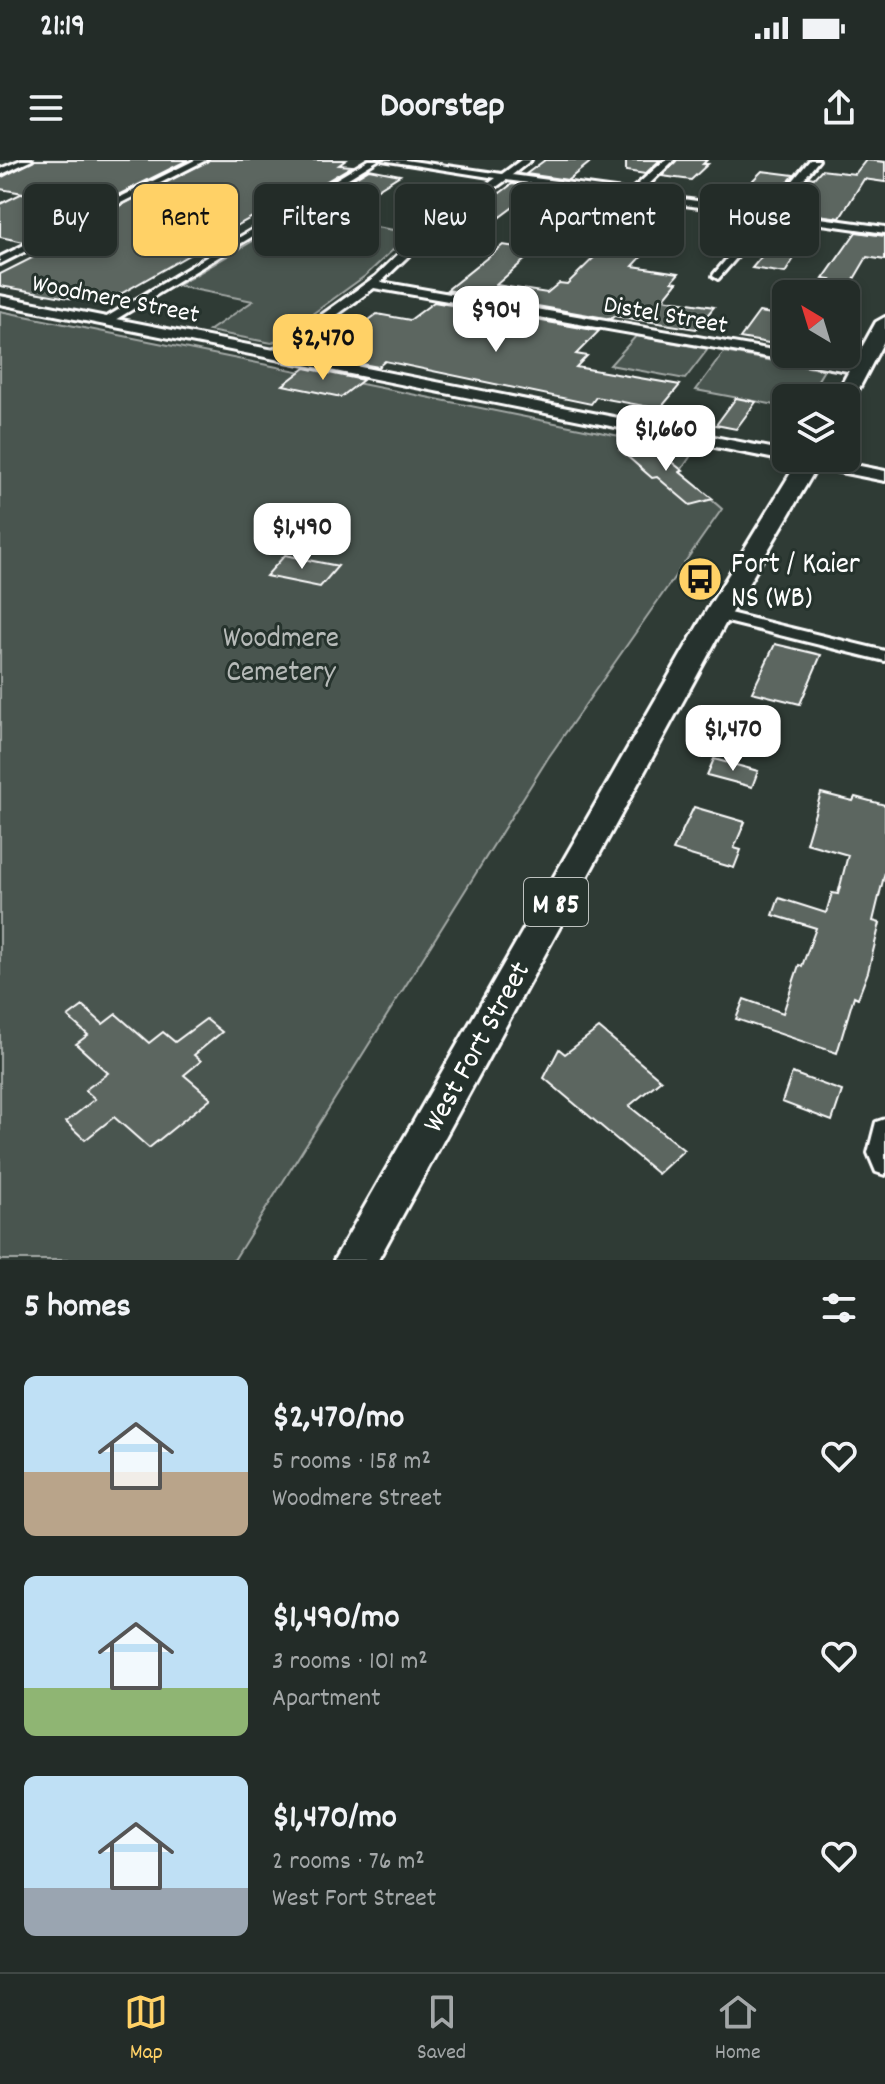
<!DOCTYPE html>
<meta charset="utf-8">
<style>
:root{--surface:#232c28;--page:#2b3430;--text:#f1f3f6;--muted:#a3a7a8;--line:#404845;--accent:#ffd166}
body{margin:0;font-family:Dekko,sans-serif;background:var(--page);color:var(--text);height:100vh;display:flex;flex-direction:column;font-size:30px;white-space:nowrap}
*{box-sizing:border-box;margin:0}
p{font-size:26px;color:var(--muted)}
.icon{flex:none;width:44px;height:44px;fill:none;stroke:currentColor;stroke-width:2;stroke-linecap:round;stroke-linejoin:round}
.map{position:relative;height:1100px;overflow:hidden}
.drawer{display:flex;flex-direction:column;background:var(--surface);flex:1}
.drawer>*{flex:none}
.hud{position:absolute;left:24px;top:24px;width:838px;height:72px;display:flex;gap:16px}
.needle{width:52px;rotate:322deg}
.buttons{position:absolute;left:772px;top:120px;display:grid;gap:16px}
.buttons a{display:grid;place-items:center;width:88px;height:88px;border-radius:12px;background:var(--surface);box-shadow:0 4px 12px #0003,0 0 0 2px var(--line);font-size:40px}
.price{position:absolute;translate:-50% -68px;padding:0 18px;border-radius:16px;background:#fff;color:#222;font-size:26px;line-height:52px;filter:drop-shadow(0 2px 4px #0008)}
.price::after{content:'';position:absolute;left:50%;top:48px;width:24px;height:18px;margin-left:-12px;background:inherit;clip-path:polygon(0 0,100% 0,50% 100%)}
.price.active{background:var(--accent);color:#111}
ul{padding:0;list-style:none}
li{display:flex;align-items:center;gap:24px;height:200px;padding:0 24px}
li span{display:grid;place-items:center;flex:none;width:224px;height:160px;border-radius:12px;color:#555}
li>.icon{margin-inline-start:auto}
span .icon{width:96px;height:96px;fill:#fffc;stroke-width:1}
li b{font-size:34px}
h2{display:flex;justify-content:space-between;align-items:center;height:96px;padding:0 24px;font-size:34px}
.chip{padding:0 28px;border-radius:12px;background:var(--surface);box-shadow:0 4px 12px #0003,0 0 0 2px var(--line);font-size:28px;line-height:72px}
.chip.active{background:var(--accent);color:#111}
.status{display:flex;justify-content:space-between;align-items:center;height:56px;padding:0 40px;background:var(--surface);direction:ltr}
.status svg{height:22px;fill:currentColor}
header{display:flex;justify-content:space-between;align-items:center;height:104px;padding:0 24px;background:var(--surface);font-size:36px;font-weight:700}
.tab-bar{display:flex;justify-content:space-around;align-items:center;height:112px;border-top:2px solid var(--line);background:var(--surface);font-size:22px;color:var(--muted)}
.tab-bar a{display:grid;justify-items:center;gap:4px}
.tab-bar .active{color:var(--accent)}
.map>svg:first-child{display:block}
</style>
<div class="status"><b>21:19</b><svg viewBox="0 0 49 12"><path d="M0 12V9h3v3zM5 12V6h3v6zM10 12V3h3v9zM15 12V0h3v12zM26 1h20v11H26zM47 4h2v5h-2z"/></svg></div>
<header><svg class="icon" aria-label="menu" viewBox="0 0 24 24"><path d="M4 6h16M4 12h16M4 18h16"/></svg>Doorstep<svg class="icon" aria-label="share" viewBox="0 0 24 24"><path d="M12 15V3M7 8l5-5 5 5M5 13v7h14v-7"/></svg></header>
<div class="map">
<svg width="885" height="1100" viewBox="0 0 885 1100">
<rect width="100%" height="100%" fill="#2f3b35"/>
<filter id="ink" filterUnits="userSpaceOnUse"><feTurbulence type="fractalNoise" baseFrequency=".0125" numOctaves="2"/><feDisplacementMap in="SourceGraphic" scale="16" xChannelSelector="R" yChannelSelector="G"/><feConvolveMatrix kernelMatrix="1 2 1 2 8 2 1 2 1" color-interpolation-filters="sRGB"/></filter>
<g filter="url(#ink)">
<g fill="#4a544f" stroke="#a4aaa7" stroke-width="2">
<path d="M567 30 614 36 592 55 545 47Z"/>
<path d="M298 54 411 73 365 116 272 183 209 171 253 141 177 126Z"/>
<path d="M0 151 694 291 680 312 722 349 548 598 234 1100H0Z"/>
<path d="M636 176 708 189 685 219 610 205Z"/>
<path d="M724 192 824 210 807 238H786V247L696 230Z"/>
</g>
<g fill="#5b6661" stroke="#fff" stroke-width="2">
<path d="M35 0H188L24 82 0 77V44L23 33 0 29V18Z"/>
<path d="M209 0H346L339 5 352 6 278 50 267 49 198 87 201 88 103 144 0 126V114L54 87 44 85Z"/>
<path d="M545 0H593L568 20 526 14Z"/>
<path d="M626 0H660L645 14 626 11Z"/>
<path d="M677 0H707L703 4H708L691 20 662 16Z"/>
<path d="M866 0 885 2V22L864 19 840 58 783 50 809 17 814 18 821 10 855 14Z"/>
<path d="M369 9 400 15 330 59 296 53Z"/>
<path d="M762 11 794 15 767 48 730 43Z"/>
<path d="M512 24 555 30 535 45 520 42 473 77 447 73 456 66 449 65 494 32 500 33Z"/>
<path d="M448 25 475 29 430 62 400 57Z"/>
<path d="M646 43 671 46 664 53 680 55 633 106 679 113 672 121 677 122 663 139 714 147 696 169 614 156 611 159 447 130 503 85 536 90 496 125 547 133 559 123 567 124 606 86 588 83 616 59 627 60Z"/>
<path d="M565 52 598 56 572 81 561 79 549 90 525 86Z"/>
<path d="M720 53 757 58 751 65 736 63 732 68 708 65Z"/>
<path d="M773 60 814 66 785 113 752 108 772 84 765 83 775 68 767 67Z"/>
<path d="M856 72 885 76V100L867 97 847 131 826 128 831 120 823 119Z"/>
<path d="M434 142 599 171 576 194 587 196 576 207 680 225 660 249 596 237 591 244 385 201 378 207 321 196 377 154 410 160Z"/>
<path d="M759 152 786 156V186L740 178Z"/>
<path d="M305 208 363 220 341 237 283 225Z"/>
<path d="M736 238 756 242 736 269 716 265Z"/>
<path d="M647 283 683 311 680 312 713 339 690 345 657 317 652 318 620 290Z"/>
<path d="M285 395 313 401 338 406 320 427 266 416Z"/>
<path d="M775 484 821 495 800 544 752 532Z"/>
<path d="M714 599 758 611 752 627 707 615Z"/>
<path d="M821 633 853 641 855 637 885 645V712L873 761 880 763 868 812 858 838 854 836 837 893 736 859 744 839 783 853 799 805 802 806 816 768 773 755 779 738 826 753 832 733 838 734 848 695 806 683Z"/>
<path d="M694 647 745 662 734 688 741 690 734 708 673 690Z"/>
<path d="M83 846 103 864 116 854 149 883 163 872 175 882 206 859 222 872 194 895 201 901 184 915 211 938 149 988 114 957 85 980 66 962 95 939 85 930 108 913 76 884 88 875 68 857Z"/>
<path d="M599 868 661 920 629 946 684 990 658 1014 544 918 559 889 565 894Z"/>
<path d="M792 913 842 931 832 961 782 942Z"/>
</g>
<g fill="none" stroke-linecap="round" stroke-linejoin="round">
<g stroke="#fff" stroke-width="6">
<g id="minor">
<path d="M21 0H32L0 15V9Z"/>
<path d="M195 0H206L0 104V97Z"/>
<path d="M368 0H378L110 163 100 161Z"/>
<path d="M382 0H405L502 14 521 0H531L512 15 630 31 665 0H674L640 33 768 51 810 0H819L777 52 885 67V73L772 57 718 119 713 116 714 114 763 56 635 38 569 96 564 93 565 91 625 36 506 20 430 75 381 122 859 205 865 209 859 213 374 128 278 198H270V192L376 116 422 71 496 18Z"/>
<path d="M717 450 885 491V501L711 458 709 455 711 452Z"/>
<path d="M885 959V1015L876 1012 868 993 876 962Z"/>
</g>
</g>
<g stroke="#fff" stroke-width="6">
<path id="tertiary" d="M0 136 786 291V298H820L885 311V321L0 144Z"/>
</g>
<g stroke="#fff" stroke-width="6">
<g id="primary">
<path d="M885 157V179L854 238 846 243V238H834L876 162Z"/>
<path d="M800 298H822L730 455 378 1100H334L704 455Z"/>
</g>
</g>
<use href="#minor" fill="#26332d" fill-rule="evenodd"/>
<use href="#tertiary" fill="#26332d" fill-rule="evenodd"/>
<use href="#primary" fill="#26332d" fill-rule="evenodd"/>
</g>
</g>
<defs>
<g id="bus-disc" transform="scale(2.3)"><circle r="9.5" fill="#ffd166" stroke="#26332d"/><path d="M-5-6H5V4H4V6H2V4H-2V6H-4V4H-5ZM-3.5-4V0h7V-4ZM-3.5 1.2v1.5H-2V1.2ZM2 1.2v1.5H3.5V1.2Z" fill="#111"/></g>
</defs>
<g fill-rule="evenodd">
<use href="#bus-disc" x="700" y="419"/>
</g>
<g text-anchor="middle" stroke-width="6" stroke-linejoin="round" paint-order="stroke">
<g font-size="26" fill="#fff" stroke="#26332d">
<text transform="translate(116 137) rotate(11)" y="9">Woodmere Street</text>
<text transform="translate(666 153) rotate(10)" y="9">Distel Street</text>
</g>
<rect fill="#26332d" stroke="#bec2c0" stroke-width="2" x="524" y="718" width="64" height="48" rx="6"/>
<g font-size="28" font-weight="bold" fill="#fff">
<text x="556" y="752">M 85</text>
</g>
<g font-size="30" fill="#fff" stroke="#26332d" text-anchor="start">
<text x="731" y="412">Fort / Kaier<tspan x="731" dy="34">NS (WB)</tspan></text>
</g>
<g font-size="30" fill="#b7bbb9" stroke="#26332d">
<text x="281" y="486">Woodmere<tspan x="281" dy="34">Cemetery</tspan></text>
</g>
<g font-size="30" fill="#fff" stroke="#26332d">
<text transform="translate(475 886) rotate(-61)" y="10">West Fort Street</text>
</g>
</g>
</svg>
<div class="buttons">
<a><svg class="needle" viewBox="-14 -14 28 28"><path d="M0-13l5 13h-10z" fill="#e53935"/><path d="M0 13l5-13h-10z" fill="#a3a7a8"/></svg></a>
<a><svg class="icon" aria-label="layers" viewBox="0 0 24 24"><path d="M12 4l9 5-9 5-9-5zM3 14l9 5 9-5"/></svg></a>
</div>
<b class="price" style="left:496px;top:194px">$904</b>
<b class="price active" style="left:323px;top:222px">$2,470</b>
<b class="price" style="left:666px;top:313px">$1,660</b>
<b class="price" style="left:302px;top:411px">$1,490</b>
<b class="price" style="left:733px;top:613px">$1,470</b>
<div class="hud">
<a class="chip">Buy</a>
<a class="chip active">Rent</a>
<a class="chip">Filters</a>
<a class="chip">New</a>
<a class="chip">Apartment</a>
<a class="chip">House</a>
</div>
</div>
<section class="drawer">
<h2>5 homes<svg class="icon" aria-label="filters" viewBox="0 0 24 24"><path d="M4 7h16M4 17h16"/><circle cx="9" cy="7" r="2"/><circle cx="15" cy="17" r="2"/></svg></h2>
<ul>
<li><span style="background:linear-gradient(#bfe0f5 60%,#b9a48a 0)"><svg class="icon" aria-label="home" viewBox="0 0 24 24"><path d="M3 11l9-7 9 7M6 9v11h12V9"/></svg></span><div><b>$2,470/mo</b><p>5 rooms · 158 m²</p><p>Woodmere Street</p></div><svg class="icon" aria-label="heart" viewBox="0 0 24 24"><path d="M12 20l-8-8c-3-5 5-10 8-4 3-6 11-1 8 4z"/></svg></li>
<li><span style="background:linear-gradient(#bfe0f5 70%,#8fb573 0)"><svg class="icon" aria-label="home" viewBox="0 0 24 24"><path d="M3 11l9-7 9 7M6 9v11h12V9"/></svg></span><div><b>$1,490/mo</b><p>3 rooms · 101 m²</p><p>Apartment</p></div><svg class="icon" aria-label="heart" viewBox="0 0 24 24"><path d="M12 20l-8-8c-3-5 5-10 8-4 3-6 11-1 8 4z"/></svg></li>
<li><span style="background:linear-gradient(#bfe0f5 70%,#9aa5b1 0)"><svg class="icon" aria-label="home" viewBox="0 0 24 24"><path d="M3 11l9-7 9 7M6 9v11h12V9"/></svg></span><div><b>$1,470/mo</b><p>2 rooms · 76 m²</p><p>West Fort Street</p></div><svg class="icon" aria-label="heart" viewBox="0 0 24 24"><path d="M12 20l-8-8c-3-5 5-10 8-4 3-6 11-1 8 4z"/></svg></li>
</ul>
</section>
<nav class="tab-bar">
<a class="active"><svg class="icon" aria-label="map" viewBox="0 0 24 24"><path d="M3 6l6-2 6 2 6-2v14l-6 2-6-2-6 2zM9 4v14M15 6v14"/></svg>Map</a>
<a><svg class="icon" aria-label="saved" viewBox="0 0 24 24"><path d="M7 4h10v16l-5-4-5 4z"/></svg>Saved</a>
<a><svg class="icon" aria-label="home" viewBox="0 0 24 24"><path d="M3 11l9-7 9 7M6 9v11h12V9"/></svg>Home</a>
</nav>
